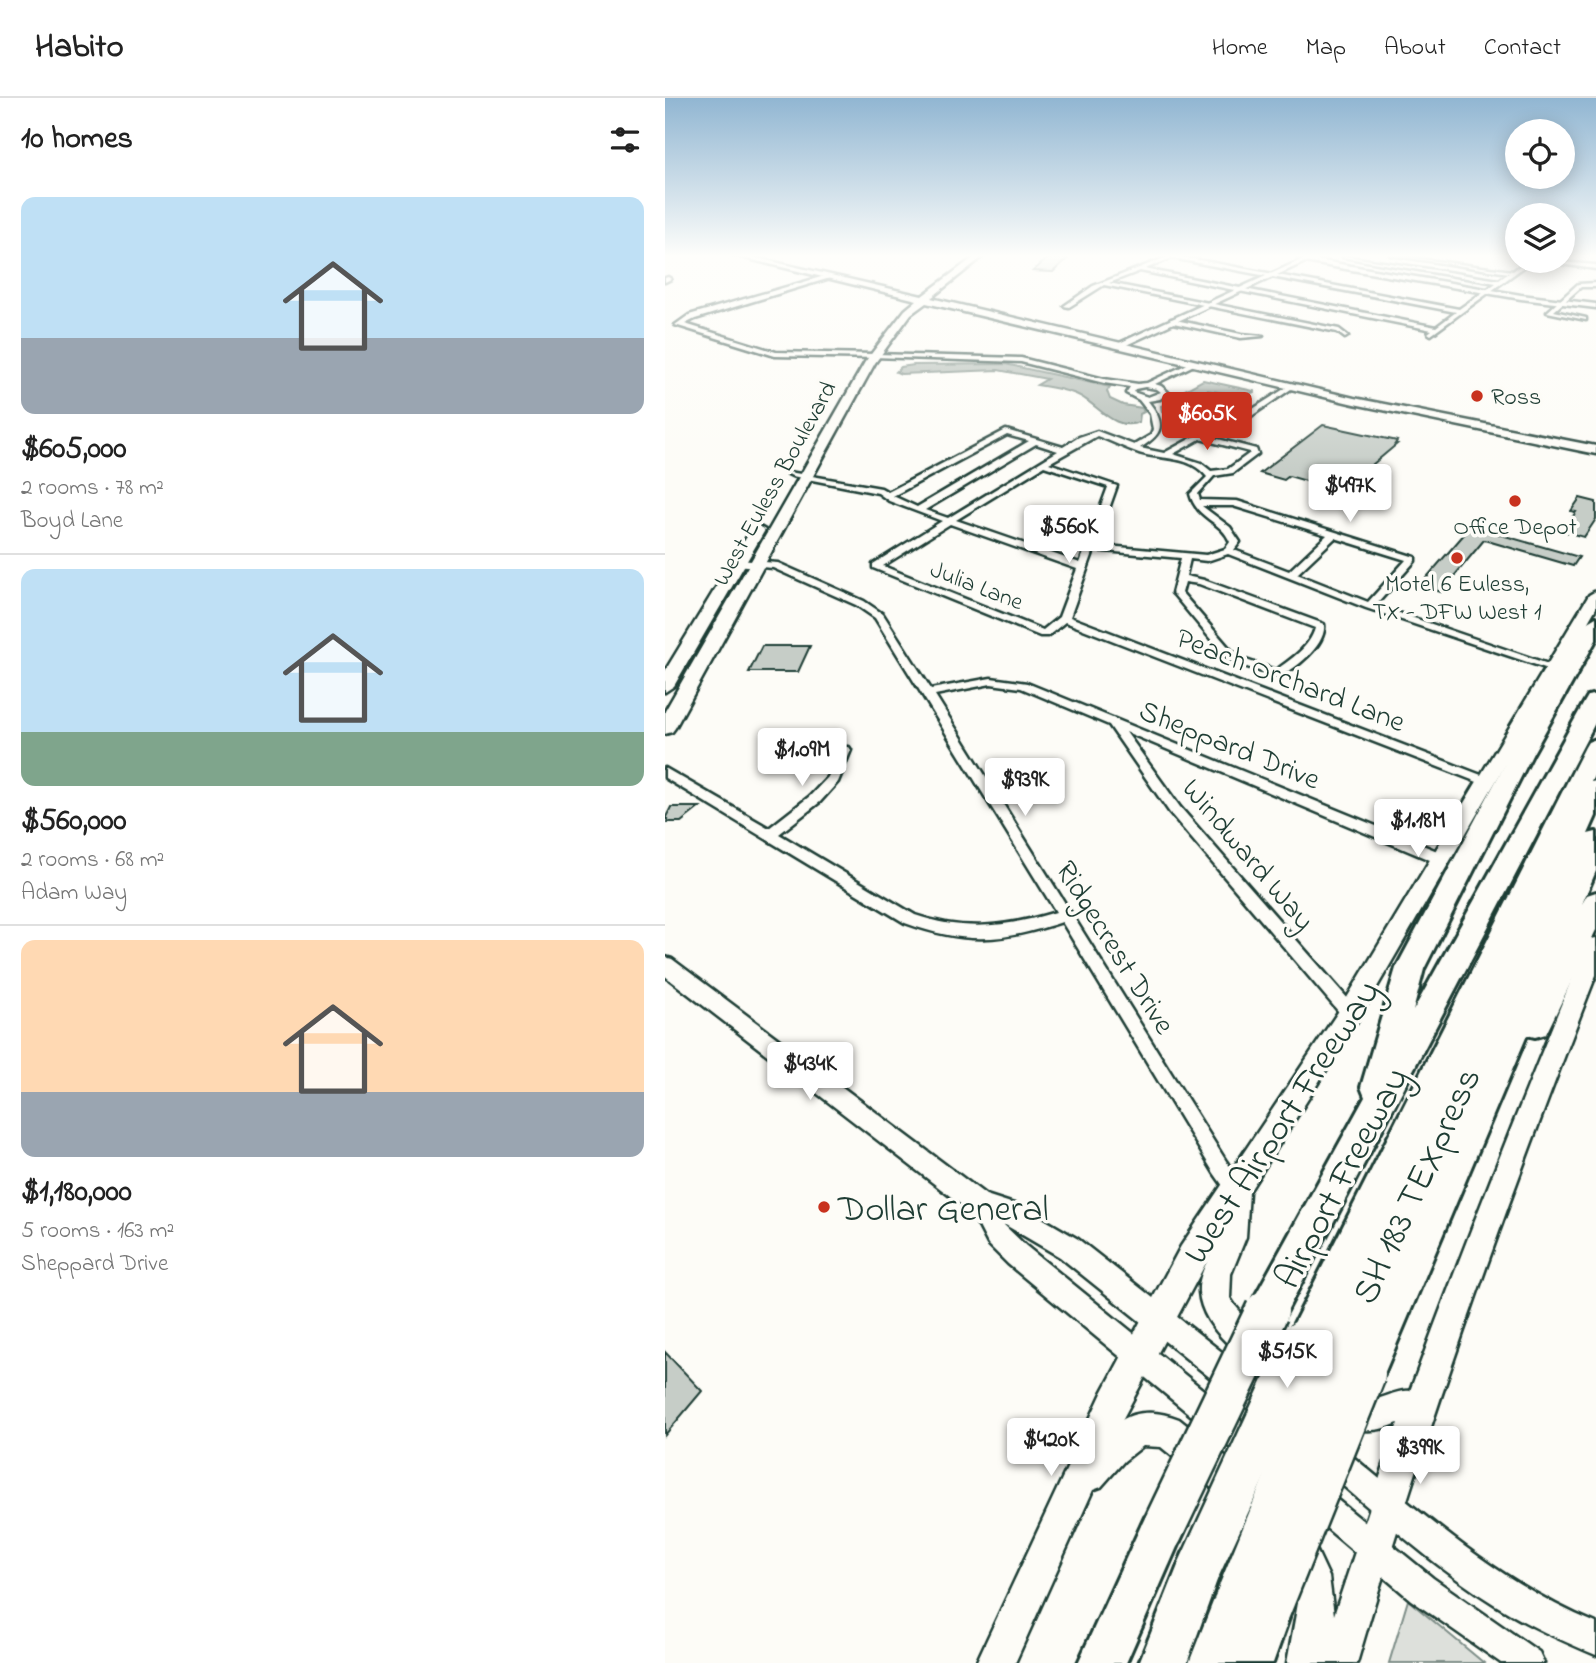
<!DOCTYPE html>
<meta charset="utf-8">
<style>
:root{--surface:#fff;--page:#f2f2f2;--text:#222;--muted:#767676;--line:#e0e0e0;--accent:#c8321e}
body{margin:0;font-family:"Indie Flower",sans-serif;background:var(--page);color:var(--text);height:100vh;display:flex;flex-direction:column;font-size:26px;white-space:nowrap}
*{box-sizing:border-box;margin:0}
p{font-size:23px;color:var(--muted)}
.icon{flex:none;width:38px;height:38px;fill:none;stroke:currentColor;stroke-width:2;stroke-linecap:round;stroke-linejoin:round}
.map{position:relative;flex:1;overflow:hidden}
.sheet{display:flex;flex-direction:column;background:var(--surface);width:665px}
.sheet>*{flex:none}
.buttons{position:absolute;left:840px;top:21px;display:grid;gap:14px}
.buttons a{display:grid;place-items:center;width:70px;height:70px;border-radius:50%;background:var(--surface);box-shadow:0 4px 18px #0003;font-size:35px}
.price{position:absolute;translate:-50% -60px;padding:0 16px;border-radius:7px;background:#fff;color:#222;font-size:23px;line-height:46px;filter:drop-shadow(0 2px 4px #0008)}
.price::after{content:'';position:absolute;left:50%;top:42px;width:21px;height:16px;margin-left:-10px;background:inherit;clip-path:polygon(0 0,100% 0,50% 100%)}
.price.on{background:var(--accent);color:#fff}
ul{padding:0;list-style:none}
li{display:grid;align-content:center;gap:14px;height:371px;padding:0 21px}
li+li{border-top:2px solid var(--line)}
li span{display:grid;place-items:center;height:217px;border-radius:14px;color:#555}
li>.icon{margin-inline-start:auto}
span .icon{width:126px;height:126px;fill:#fffc;stroke-width:1}
li b{font-size:30px}
h2{display:flex;justify-content:space-between;align-items:center;height:84px;padding:0 21px;font-size:30px}
header{display:flex;align-items:center;gap:42px;box-sizing:border-box;height:98px;padding:0 35px;background:var(--surface);border-bottom:2px solid var(--line)}
header strong{font-size:33px}
nav{display:flex;gap:38px;margin-inline-start:auto;font-size:24px}
main{display:flex;flex:1;min-height:0}
.map>svg:first-child{display:block}
</style>
<header>
<strong>Habito</strong>
<nav><a>Home</a><a>Map</a><a>About</a><a>Contact</a></nav>
</header>
<main>
<section class="sheet">
<h2>10 homes<svg class="icon" aria-label="filters" viewBox="0 0 24 24"><path d="M4 7h16M4 17h16"/><circle cx="9" cy="7" r="2"/><circle cx="15" cy="17" r="2"/></svg></h2>
<ul>
<li><span style="background:linear-gradient(#bfe0f5 65%,#9aa5b1 0)"><svg class="icon" aria-label="home" viewBox="0 0 24 24"><path d="M3 11l9-7 9 7M6 9v11h12V9"/></svg></span><div><b>$605,000</b><p>2 rooms · 78 m²</p><p>Boyd Lane</p></div></li>
<li><span style="background:linear-gradient(#bfe0f5 75%,#7fa58c 0)"><svg class="icon" aria-label="home" viewBox="0 0 24 24"><path d="M3 11l9-7 9 7M6 9v11h12V9"/></svg></span><div><b>$560,000</b><p>2 rooms · 68 m²</p><p>Adam Way</p></div></li>
<li><span style="background:linear-gradient(#ffd9b3 70%,#9aa5b1 0)"><svg class="icon" aria-label="home" viewBox="0 0 24 24"><path d="M3 11l9-7 9 7M6 9v11h12V9"/></svg></span><div><b>$1,180,000</b><p>5 rooms · 163 m²</p><p>Sheppard Drive</p></div></li>
</ul>
</section>
<div class="map">
<svg width="931" height="1565" viewBox="0 0 931 1565">
<rect width="100%" height="100%" fill="#fdfcf7"/>
<filter id="ink" filterUnits="userSpaceOnUse"><feTurbulence type="fractalNoise" baseFrequency=".0143" numOctaves="2"/><feDisplacementMap in="SourceGraphic" scale="14" xChannelSelector="R" yChannelSelector="G"/><feConvolveMatrix kernelMatrix="1 2 1 2 8 2 1 2 1" color-interpolation-filters="sRGB"/></filter>
<g filter="url(#ink)">
<path fill="#dde0db" stroke="#7e8e88" stroke-width="2" d="M743 1502 819 1565H724Z"/>
<g fill="#aeb8b1" stroke="#75877f" stroke-width="2">
<path d="M340 266 445 289 442 293 445 301 458 307 477 310 479 314 475 316 474 324C450 334 434 308 415 298 404 292 385 289 372 287L382 281 333 272 236 276 231 274 236 269 249 267Z"/>
<path d="M538 282 589 293V294L579 298 542 292 520 308 497 314 496 308 519 299 518 293Z"/>
</g>
<g fill="#c6cdc7" stroke="#1f3d34" stroke-width="2">
<path d="M386 157H399L396 159 403 160 388 174 368 173Z"/>
<path d="M658 327 732 343 730 346H732L676 393 624 378 619 382 595 375Z"/>
<path d="M915 400 931 404V421L919 439 897 433 911 414 906 413Z"/>
<path d="M808 426 828 432 826 434 914 459 908 468 819 442 776 494 755 487Z"/>
<path d="M97 548H145L133 574H84Z"/>
<path d="M6 709H35L16 724H2L3 721H0Z"/>
<path d="M0 1254 37 1293 0 1337Z"/>
</g>
<g fill="none" stroke-linecap="round" stroke-linejoin="round">
<g stroke="#1f3d34" stroke-width="5">
<g id="minor">
<path d="M507 157 794 211 831 185 678 159 680 158 834 182 844 175 725 157 848 173 861 163H867L766 237 763 235 767 232 475 173 444 185 674 231 683 238 680 240 672 234 439 187 404 209 399 208 428 188ZM507 160 791 214 771 229 480 171Z"/>
<path d="M884 163 931 167V171L887 165Z"/>
<path d="M0 180 3 179 6 181 0 184Z"/>
<path d="M931 185V189H916L889 213 921 220V222L882 214 913 186Z"/>
<path d="M506 221 576 236 598 238 576 240 504 224Z"/>
<path d="M210 256 356 260 439 281 473 286 482 285 527 264H531V266L490 286 496 288 503 294 495 301 483 303C501 326 499 335 475 350L499 355 534 336 591 351 593 356 568 375 549 378 533 396 535 402 572 403 750 459V463L711 507 892 569 891 571H883L701 510 563 456 542 463 525 461 521 478 539 482 659 526C662 547 630 572 612 579L570 565 558 556 509 497 507 495 516 460 429 452 405 519 824 680 826 683 824 686 820 687 400 524 383 538H375L208 470V466L277 423 224 403 213 395 127 378 123 376 124 374 216 390 223 394 341 332 398 349 414 339 432 333 469 347 486 337 488 331 485 316 474 302 461 295 465 289 439 285 356 264 208 259ZM480 289 492 291 496 294 483 299 468 294 470 291ZM342 337 364 343 252 409 228 398ZM432 338C446 343 460 350 474 355 497 362 525 357 542 379L525 396C532 422 556 422 565 444L560 451 541 457 431 447 452 388 384 365ZM535 341 585 354V355L563 371 546 373 536 365 508 356ZM371 346 393 353 283 420 260 412ZM379 368 443 389 415 465 291 422ZM537 408H568L662 437 624 473 569 452 575 444 565 429ZM285 426 412 471 394 519 378 532 218 468ZM670 440 741 462 703 504 632 476ZM520 484 534 486 650 530C645 549 626 561 611 572L578 561 566 552 517 495Z"/>
<path d="M627 286 629 289 566 332 552 334 548 332 561 328Z"/>
<path d="M73 462 113 465 199 503 218 516 266 591 326 580 362 585 782 757 784 761 782 765H772L461 634 515 709 691 910 693 915 691 920 685 922 679 920 505 715 444 627 356 590 326 586 270 597 561 1063 579 1088 577 1095 570 1097 563 1095 549 1075 397 824C336 844 301 847 240 825L0 680V670L104 730 145 698 163 679 176 649H184L186 652 173 684 155 704 114 736 250 817C299 834 342 829 391 814L210 520 191 507 108 470 70 467V463Z"/>
</g>
</g>
<g stroke="#1f3d34" stroke-width="5">
<g id="tertiary">
<path d="M647 157 651 158 646 161 856 197 931 206V210L856 201 640 164 457 249 450 247Z"/>
<path d="M163 177 165 180 30 221 20 226 111 254 210 256 213 260 110 258 10 227 24 217Z"/>
<path d="M0 859 7 861 321 1097 358 1109 413 1141 618 1302 622 1312 618 1322 608 1326 598 1322 395 1159 337 1125 361 1148 600 1342 604 1352 600 1362 590 1366 580 1362 343 1166 323 1146 307 1115 0 878Z"/>
<path d="M665 1344 675 1348C755 1414 834 1485 931 1525V1557C903 1545 875 1533 849 1518 778 1478 717 1420 655 1368L651 1358 655 1348Z"/>
<path d="M649 1387 659 1391 768 1480 874 1554 879 1565H836L746 1502 639 1411 635 1401 639 1391Z"/>
</g>
</g>
<g stroke="#1f3d34" stroke-width="5">
<path id="secondary" d="M931 493V510L693 922 584 1094 581 1139 566 1176 565 1200C585 1235 637 1249 648 1275L643 1286 632 1291C596 1276 537 1237 534 1194 533 1178 543 1162 550 1148L457 1322C474 1311 496 1314 514 1321L624 1409 629 1421 625 1431 630 1429 643 1434 664 1479 669 1517 733 1325C708 1337 675 1336 663 1307L668 1296 679 1291C686 1294 693 1299 700 1301 715 1305 729 1291 745 1293 800 1144 859 996 920 849L923 842 931 840V877C842 1104 760 1332 692 1565H622L633 1505 628 1480 612 1447 617 1437 612 1438 600 1433 496 1349 478 1348 459 1363 436 1389 428 1392 350 1565H311L437 1295 516 1148 677 908 924 497Z"/>
</g>
<g stroke="#1f3d34" stroke-width="5">
<g id="primary">
<path d="M67 157H79L257 198 312 157H320L266 200 689 300 931 348V356L689 306 261 205 246 216 210 265 10 630 7 634 0 636V613L200 264 240 212 252 202Z"/>
<path d="M93 428 100 432 9 588 0 594V573L86 432Z"/>
</g>
</g>
<g stroke="#1f3d34" stroke-width="6">
<g id="motorway">
<path d="M931 519V542L868 655 759 871 748 913 920 603 923 598 931 596V623L615 1226 602 1232 589 1226 583 1213 589 1200 700 999 696 989 731 870 846 655 921 525Z"/>
<path d="M931 641V673L926 684 931 683V718L923 736 931 734V773L917 806 922 797 931 794V832L881 936 870 939 862 937 713 1290 699 1296 685 1290 679 1277 670 1281 656 1275 650 1261 652 1257 639 1262 625 1257 620 1243 920 649 923 644Z"/>
<path d="M496 1413 512 1419 518 1435 461 1565H413L480 1419Z"/>
<path d="M534 1449 550 1455 556 1471 522 1565H474L518 1455Z"/>
<path d="M571 1479 587 1486 593 1500 601 1497 617 1504 624 1520 608 1565H524L555 1486Z"/>
</g>
</g>
<use href="#minor" fill="#fdfcf7" fill-rule="evenodd"/>
<use href="#tertiary" fill="#fdfcf7" fill-rule="evenodd"/>
<use href="#secondary" fill="#fdfcf7" fill-rule="evenodd"/>
<use href="#primary" fill="#fdfcf7" fill-rule="evenodd"/>
<use href="#motorway" fill="#fdfcf7" fill-rule="evenodd"/>
<g stroke="#1f3d34" stroke-width="47" stroke-linecap="butt">
<g id="motorway-bridge">
<path d="M496 1435 602 1213"/>
<path d="M534 1471 639 1243"/>
<path d="M571 1502 670 1261"/>
<path d="M601 1520 699 1276"/>
</g>
</g>
<use href="#motorway-bridge" stroke="#fdfcf7" stroke-width="42"/>
</g>
</g>
<linearGradient id="sky" x2="0" y2="1"><stop stop-color="#91b6d2"/><stop offset="0.42" stop-color="#fefefb"/><stop offset="1" stop-color="#fefefb" stop-opacity="0"/></linearGradient>
<rect width="931" height="376" fill="url(#sky)"/>
<g fill="#c8321e" stroke="#fdfcf7" stroke-width="2.5">
<circle cx="812" cy="298" r="7"/>
<circle cx="850" cy="403" r="7"/>
<circle cx="792" cy="460" r="7"/>
<circle cx="159" cy="1109" r="7"/>
</g>
<g text-anchor="middle" stroke-width="7" stroke-linejoin="round" paint-order="stroke">
<g font-size="24" fill="#1f3d34" stroke="#fdfcf7">
<text x="826" y="306" text-anchor="start">Ross</text>
<text x="850" y="436">Office Depot</text>
<text x="792" y="493">Motel 6 Euless,<tspan x="792" dy="28">TX - DFW West 1</tspan></text>
</g>
<g font-size="24" fill="#1f3d34" stroke="#fdfcf7">
<text transform="translate(109 385) rotate(-61)" y="8">West Euless Boulevard</text>
<text transform="translate(312 487) rotate(21)" y="8">Julia Lane</text>
</g>
<g font-size="30" fill="#1f3d34" stroke="#fdfcf7">
<text transform="translate(626 581) rotate(21)" y="10">Peach Orchard Lane</text>
<text transform="translate(565 646) rotate(22)" y="10">Sheppard Drive</text>
<text transform="translate(584 756) rotate(50)" y="10">Windward Way</text>
<text transform="translate(451 849) rotate(58)" y="10">Ridgecrest Drive</text>
</g>
<g font-size="37" fill="#1f3d34" stroke="#fdfcf7">
<text transform="translate(615 1023) rotate(-57)" y="13">West Airport Freeway</text>
<text transform="translate(675 1079) rotate(-62)" y="13">Airport Freeway</text>
<text transform="translate(750 1087) rotate(-65)" y="13">SH 183 TEXpress</text>
</g>
<g font-size="37" fill="#1f3d34" stroke="#fdfcf7" text-anchor="start">
<text x="173" y="1122">Dollar General</text>
</g>
</g>
</svg>
<div class="buttons">
<a><svg class="icon" aria-label="locate" viewBox="0 0 24 24"><circle cx="12" cy="12" r="6"/><path d="M12 2v4M12 18v4M2 12h4M18 12h4"/></svg></a>
<a><svg class="icon" aria-label="layers" viewBox="0 0 24 24"><path d="M12 4l9 5-9 5-9-5zM3 14l9 5 9-5"/></svg></a>
</div>
<b class="price on" style="left:542px;top:354px">$605K</b>
<b class="price" style="left:685px;top:426px">$497K</b>
<b class="price" style="left:404px;top:467px">$560K</b>
<b class="price" style="left:137px;top:690px">$1.09M</b>
<b class="price" style="left:360px;top:720px">$939K</b>
<b class="price" style="left:753px;top:761px">$1.18M</b>
<b class="price" style="left:145px;top:1004px">$434K</b>
<b class="price" style="left:622px;top:1292px">$515K</b>
<b class="price" style="left:386px;top:1380px">$420K</b>
<b class="price" style="left:755px;top:1388px">$399K</b>
</div>
</main>
